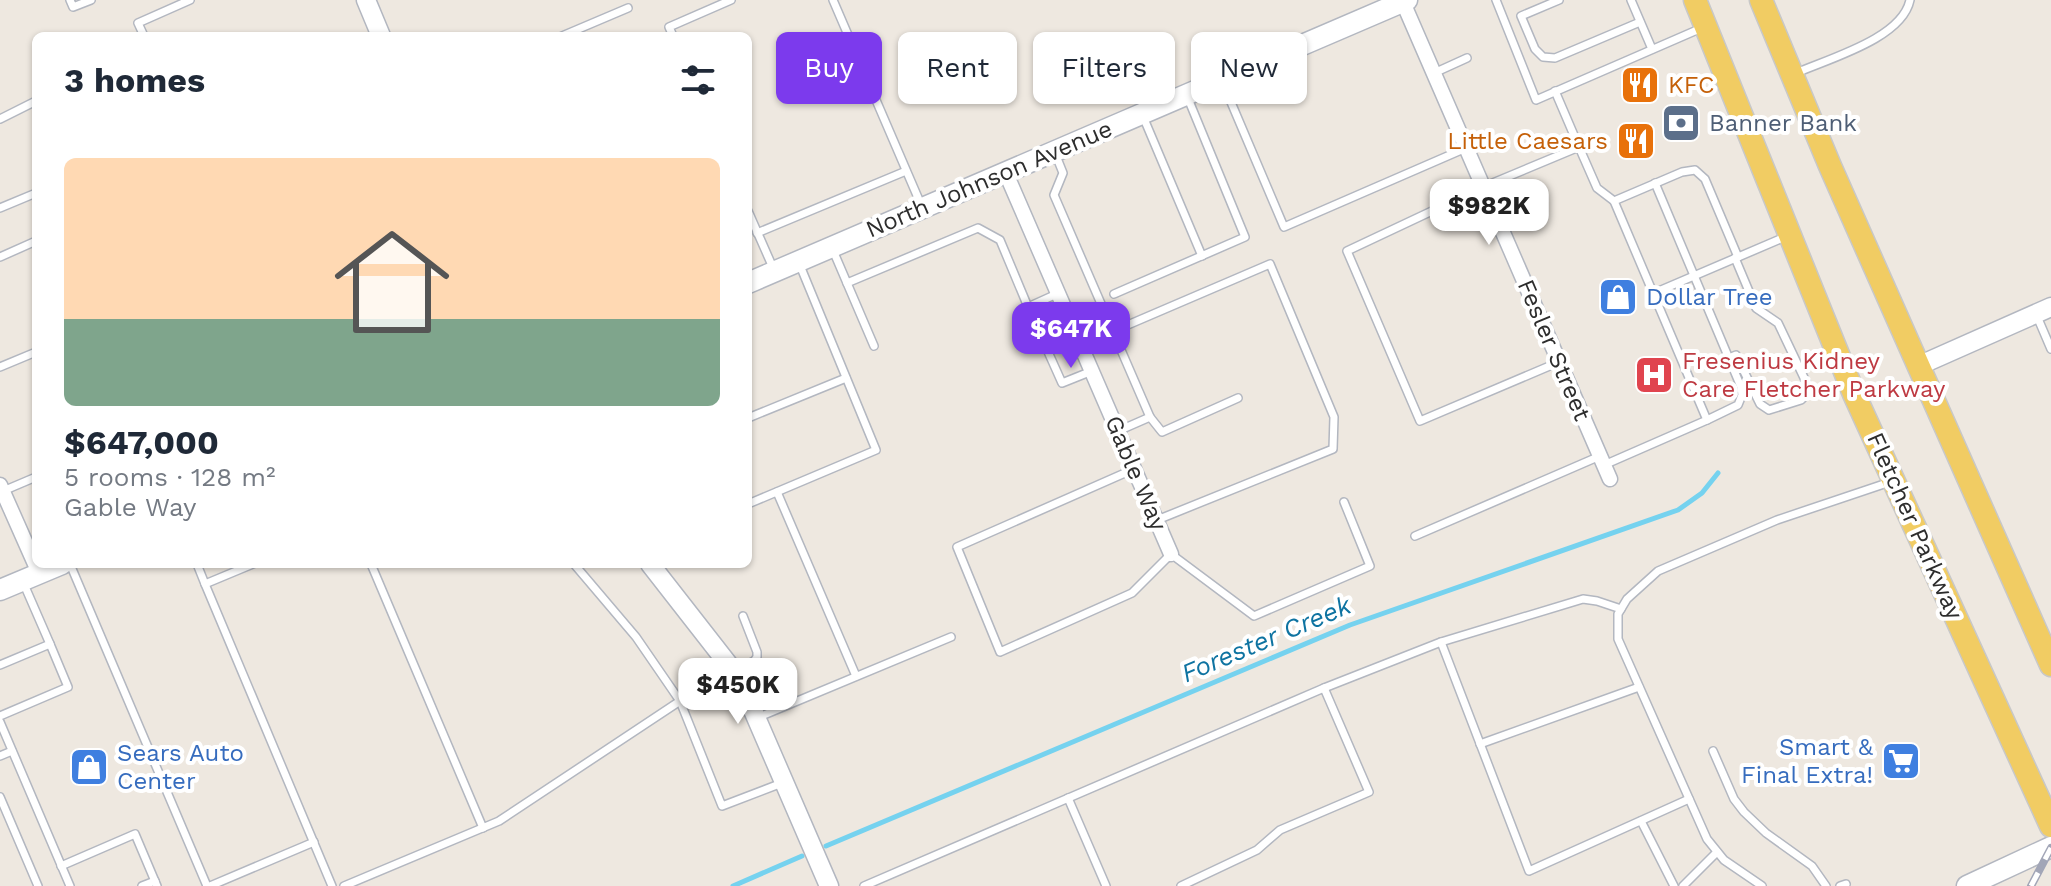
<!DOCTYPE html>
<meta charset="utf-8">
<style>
:root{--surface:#fff;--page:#f2f2f3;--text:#1f2937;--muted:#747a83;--accent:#7c3aed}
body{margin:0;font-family:"Work Sans",sans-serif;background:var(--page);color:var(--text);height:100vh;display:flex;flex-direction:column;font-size:30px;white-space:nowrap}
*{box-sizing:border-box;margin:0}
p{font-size:26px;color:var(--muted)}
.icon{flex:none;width:44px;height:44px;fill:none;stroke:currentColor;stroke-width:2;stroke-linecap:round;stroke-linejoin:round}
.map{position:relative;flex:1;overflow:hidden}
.details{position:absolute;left:32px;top:32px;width:720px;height:536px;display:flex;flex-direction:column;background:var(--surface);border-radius:12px;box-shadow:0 2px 6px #0004}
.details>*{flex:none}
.hud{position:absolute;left:776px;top:32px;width:760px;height:72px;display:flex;gap:16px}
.price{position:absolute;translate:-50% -68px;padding:0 18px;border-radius:16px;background:#fff;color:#222;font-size:26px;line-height:52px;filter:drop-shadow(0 2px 4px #0008)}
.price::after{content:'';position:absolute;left:50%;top:48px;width:24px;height:18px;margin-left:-12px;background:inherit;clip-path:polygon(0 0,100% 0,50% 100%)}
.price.on{background:var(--accent);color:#fff}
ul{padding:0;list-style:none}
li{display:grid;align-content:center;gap:16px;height:424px;padding:0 32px}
li span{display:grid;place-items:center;height:248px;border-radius:12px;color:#555}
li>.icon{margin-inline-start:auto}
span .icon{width:144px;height:144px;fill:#fffc;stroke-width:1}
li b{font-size:34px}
h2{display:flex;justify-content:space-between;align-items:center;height:96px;padding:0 32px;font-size:34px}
.pill{padding:0 28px;border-radius:12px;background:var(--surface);box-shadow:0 2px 6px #0004;font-size:28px;line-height:72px}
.pill.on{background:var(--accent);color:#fff}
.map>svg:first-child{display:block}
</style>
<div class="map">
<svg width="2051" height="886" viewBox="0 0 2051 886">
<rect width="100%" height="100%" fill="#eee8e0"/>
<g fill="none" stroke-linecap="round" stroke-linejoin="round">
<g stroke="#75d2ef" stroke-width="5">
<path d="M826 846 1350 625 1678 510 1702 493 1718 473"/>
<path d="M733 886 802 856"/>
</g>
<g stroke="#b3b7c0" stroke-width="10">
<g id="service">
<path d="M70 0 73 7 91 0"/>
<path d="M833 0 922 207"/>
<path d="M1496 0 1536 100 1704 27"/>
<path d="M1559 0 1521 16 1535 49 1543 57 1555 58 1640 22"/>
<path d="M1631 0 1652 49"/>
<path d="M144 36 138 23 190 0"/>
<path d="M562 36 628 8"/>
<path d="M673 36 669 27 731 0"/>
<path d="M1434 73 1467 58"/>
<path d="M1794 74C1827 59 1902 39 1910 0"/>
<path d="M1222 81 1284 227 1466 148"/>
<path d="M1555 91 1579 147"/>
<path d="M1142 114 1202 256"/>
<path d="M0 119 36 101"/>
<path d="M1055 153 1063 173 1054 195 1150 417 1118 431"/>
<path d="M1655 183 1741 387 1742 395 1738 405 1707 420"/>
<path d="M0 208 36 193"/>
<path d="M748 211 774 270"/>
<path d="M757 233 906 171"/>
<path d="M832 248 847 283"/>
<path d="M0 257 36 241"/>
<path d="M1654 293 1785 237"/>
<path d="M1114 294 1245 237 1187 96"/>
<path d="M1028 307 1062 383 1092 371"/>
<path d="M2036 314 2051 349"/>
<path d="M1081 345 1270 264 1334 417 1333 449 1157 520"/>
<path d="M874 346 847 283 978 228 1000 240 1028 307 1059 293"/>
<path d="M1729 358 1736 355 1760 404 1769 410 1801 400 1807 394V384L1778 323 1756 308 1735 258"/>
<path d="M1559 362 1420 421 1347 251 1483 187 1579 147 1597 188 1614 201"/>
<path d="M0 367 36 352"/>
<path d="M1150 417 1162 432 1238 398"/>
<path d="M748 418 846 378"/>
<path d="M1604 465 1707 420 1614 201 1682 172 1695 170 1705 179 1738 257"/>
<path d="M1134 469 957 547 1000 652 1132 593 1171 554 1254 616 1370 566 1344 502"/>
<path d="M3 491 36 477"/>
<path d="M777 492 856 676"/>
<path d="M748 504 876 450 799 263"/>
<path d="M1415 536 1600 456"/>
<path d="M70 564 207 886"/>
<path d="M197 564 205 584"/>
<path d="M253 564 205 584 332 886"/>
<path d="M371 564 483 828"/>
<path d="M574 564 636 637 680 701 722 806 782 783"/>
<path d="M1441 642 1529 871 1689 799"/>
<path d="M0 665 50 644 23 582"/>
<path d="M1324 688 1441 642 1583 599 1597 601 1621 609"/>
<path d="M0 716 68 687 50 644"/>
<path d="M759 717 951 637"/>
<path d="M0 722 70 886"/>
<path d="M1480 744 1639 687"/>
<path d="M1713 751 1734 799 1744 812 1766 833 1812 866 1826 886"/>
<path d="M0 756 12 751"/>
<path d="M0 797 38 886"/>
<path d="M1068 798 1106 886"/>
<path d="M1641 821 1674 886"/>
<path d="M61 866 135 834 157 886"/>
<path d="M142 886 155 881"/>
<path d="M210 886 314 842"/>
<path d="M344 886 499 821 680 701 754 661 757 657V652L743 616"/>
<path d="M864 886 1324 688 1369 792 1280 830 1257 850 1181 886"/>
<path d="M1683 886 1717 852"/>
<path d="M1762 886 1724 860 1707 839 1618 639V614L1627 599 1658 571 1777 520 1890 482"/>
<path d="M1840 886 1846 884"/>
</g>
</g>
<g stroke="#b3b7c0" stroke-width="17">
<g id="minor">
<path d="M1402 0 1610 479"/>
<path d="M1005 171 1171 554"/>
<path d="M0 485 39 573"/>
</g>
</g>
<g stroke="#b3b7c0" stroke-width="21">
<g id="tertiary">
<path d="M366 0 381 36"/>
<path d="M1918 366 2051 307"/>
<path d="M650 564 739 678 829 886"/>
</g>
</g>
<g stroke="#b3b7c0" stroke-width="23">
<g id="secondary">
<path d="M748 283 1407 0"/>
<path d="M0 590 62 564"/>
<path d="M1967 886 2051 847"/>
</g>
</g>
<g stroke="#c8c8c8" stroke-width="25">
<g id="primary">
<path d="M1695 0 1854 394 2051 826"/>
<path d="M1761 0 1830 166 2051 665"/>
</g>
</g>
<use href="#service" stroke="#fff" stroke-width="7"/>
<use href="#minor" stroke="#fff" stroke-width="14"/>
<use href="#tertiary" stroke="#fff" stroke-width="18"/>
<use href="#secondary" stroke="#fff" stroke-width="20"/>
<use href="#primary" stroke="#f1cc63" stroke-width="22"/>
<g stroke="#a2a6b7" stroke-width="8">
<path id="rail" d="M2031 886 2051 848"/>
</g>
<use href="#rail" stroke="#fff" stroke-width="5" stroke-dasharray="15" stroke-linecap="butt"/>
</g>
<defs>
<g id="restaurant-square" transform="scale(2)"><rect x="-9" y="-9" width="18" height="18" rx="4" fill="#e8710a" stroke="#fff"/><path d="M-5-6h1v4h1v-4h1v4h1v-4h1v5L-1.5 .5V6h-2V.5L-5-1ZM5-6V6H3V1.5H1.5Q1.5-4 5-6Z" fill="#fff"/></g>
<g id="bank-square" transform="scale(2)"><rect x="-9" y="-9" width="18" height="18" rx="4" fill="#5c6f8a" stroke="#fff"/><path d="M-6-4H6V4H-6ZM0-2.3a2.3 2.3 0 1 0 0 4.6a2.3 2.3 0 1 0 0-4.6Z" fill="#fff"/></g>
<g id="shop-square" transform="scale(2)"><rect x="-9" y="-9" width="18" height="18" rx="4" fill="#3f7fe0" stroke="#fff"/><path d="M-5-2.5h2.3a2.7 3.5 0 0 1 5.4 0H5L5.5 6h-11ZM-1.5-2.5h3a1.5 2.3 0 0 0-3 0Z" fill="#fff"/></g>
<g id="hospital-square" transform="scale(2)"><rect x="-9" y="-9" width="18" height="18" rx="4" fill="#e0444e" stroke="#fff"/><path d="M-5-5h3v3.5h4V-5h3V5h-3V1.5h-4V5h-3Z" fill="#fff"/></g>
<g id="supermarket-square" transform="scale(2)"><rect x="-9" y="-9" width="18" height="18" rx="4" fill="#3f7fe0" stroke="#fff"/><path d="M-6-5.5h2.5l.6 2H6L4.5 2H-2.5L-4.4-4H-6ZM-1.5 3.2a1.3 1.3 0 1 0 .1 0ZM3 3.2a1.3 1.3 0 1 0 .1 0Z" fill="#fff"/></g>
</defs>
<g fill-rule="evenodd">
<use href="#restaurant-square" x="1640" y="85"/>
<use href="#bank-square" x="1681" y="123"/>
<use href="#restaurant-square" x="1636" y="141"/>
<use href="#shop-square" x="1618" y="297"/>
<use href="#hospital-square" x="1654" y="375"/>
<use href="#supermarket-square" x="1901" y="761"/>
<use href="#shop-square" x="89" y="767"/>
</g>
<g text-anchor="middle" stroke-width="8" stroke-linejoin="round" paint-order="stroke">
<g font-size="24" fill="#c56008" stroke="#fff" text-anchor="start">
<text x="1668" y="93">KFC</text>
<text x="1608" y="149" text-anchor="end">Little Caesars</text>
</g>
<g font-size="24" fill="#4e5e75" stroke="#fff" text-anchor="start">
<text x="1709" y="131">Banner Bank</text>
</g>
<g font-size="24" fill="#2d2d2d" stroke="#fff">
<text transform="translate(989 179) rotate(-23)" y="8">North Johnson Avenue</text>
<text transform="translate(1554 350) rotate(67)" y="8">Fesler Street</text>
<text transform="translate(1136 473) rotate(67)" y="8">Gable Way</text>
<text transform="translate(1915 526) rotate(66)" y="8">Fletcher Parkway</text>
</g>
<g font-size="24" fill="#366cbe" stroke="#fff" text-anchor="start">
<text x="1646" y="305">Dollar Tree</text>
<text x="1873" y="755" text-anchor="end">Smart &amp;<tspan x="1873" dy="28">Final Extra!</tspan></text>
<text x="117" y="761">Sears Auto<tspan x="117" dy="28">Center</tspan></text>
</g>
<g font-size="24" fill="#be3a42" stroke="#fff" text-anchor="start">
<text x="1682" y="369">Fresenius Kidney<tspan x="1682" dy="28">Care Fletcher Parkway</tspan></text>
</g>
<g font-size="26" font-style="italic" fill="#0e73a1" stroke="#fff">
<text transform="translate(1266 639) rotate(-23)" y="9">Forester Creek</text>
</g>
</g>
</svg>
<b class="price" style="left:1489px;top:247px">$982K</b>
<b class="price on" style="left:1071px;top:370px">$647K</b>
<b class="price" style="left:738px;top:726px">$450K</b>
<div class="hud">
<a class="pill on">Buy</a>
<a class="pill">Rent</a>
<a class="pill">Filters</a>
<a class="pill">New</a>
</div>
<section class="details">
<h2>3 homes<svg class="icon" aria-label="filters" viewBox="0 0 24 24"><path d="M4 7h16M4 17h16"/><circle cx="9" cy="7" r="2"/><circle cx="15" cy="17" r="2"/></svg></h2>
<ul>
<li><span style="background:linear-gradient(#ffd9b3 65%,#7fa58c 0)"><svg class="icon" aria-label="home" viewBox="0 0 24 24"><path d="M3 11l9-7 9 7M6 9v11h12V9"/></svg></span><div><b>$647,000</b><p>5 rooms · 128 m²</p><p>Gable Way</p></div></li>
</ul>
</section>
</div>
